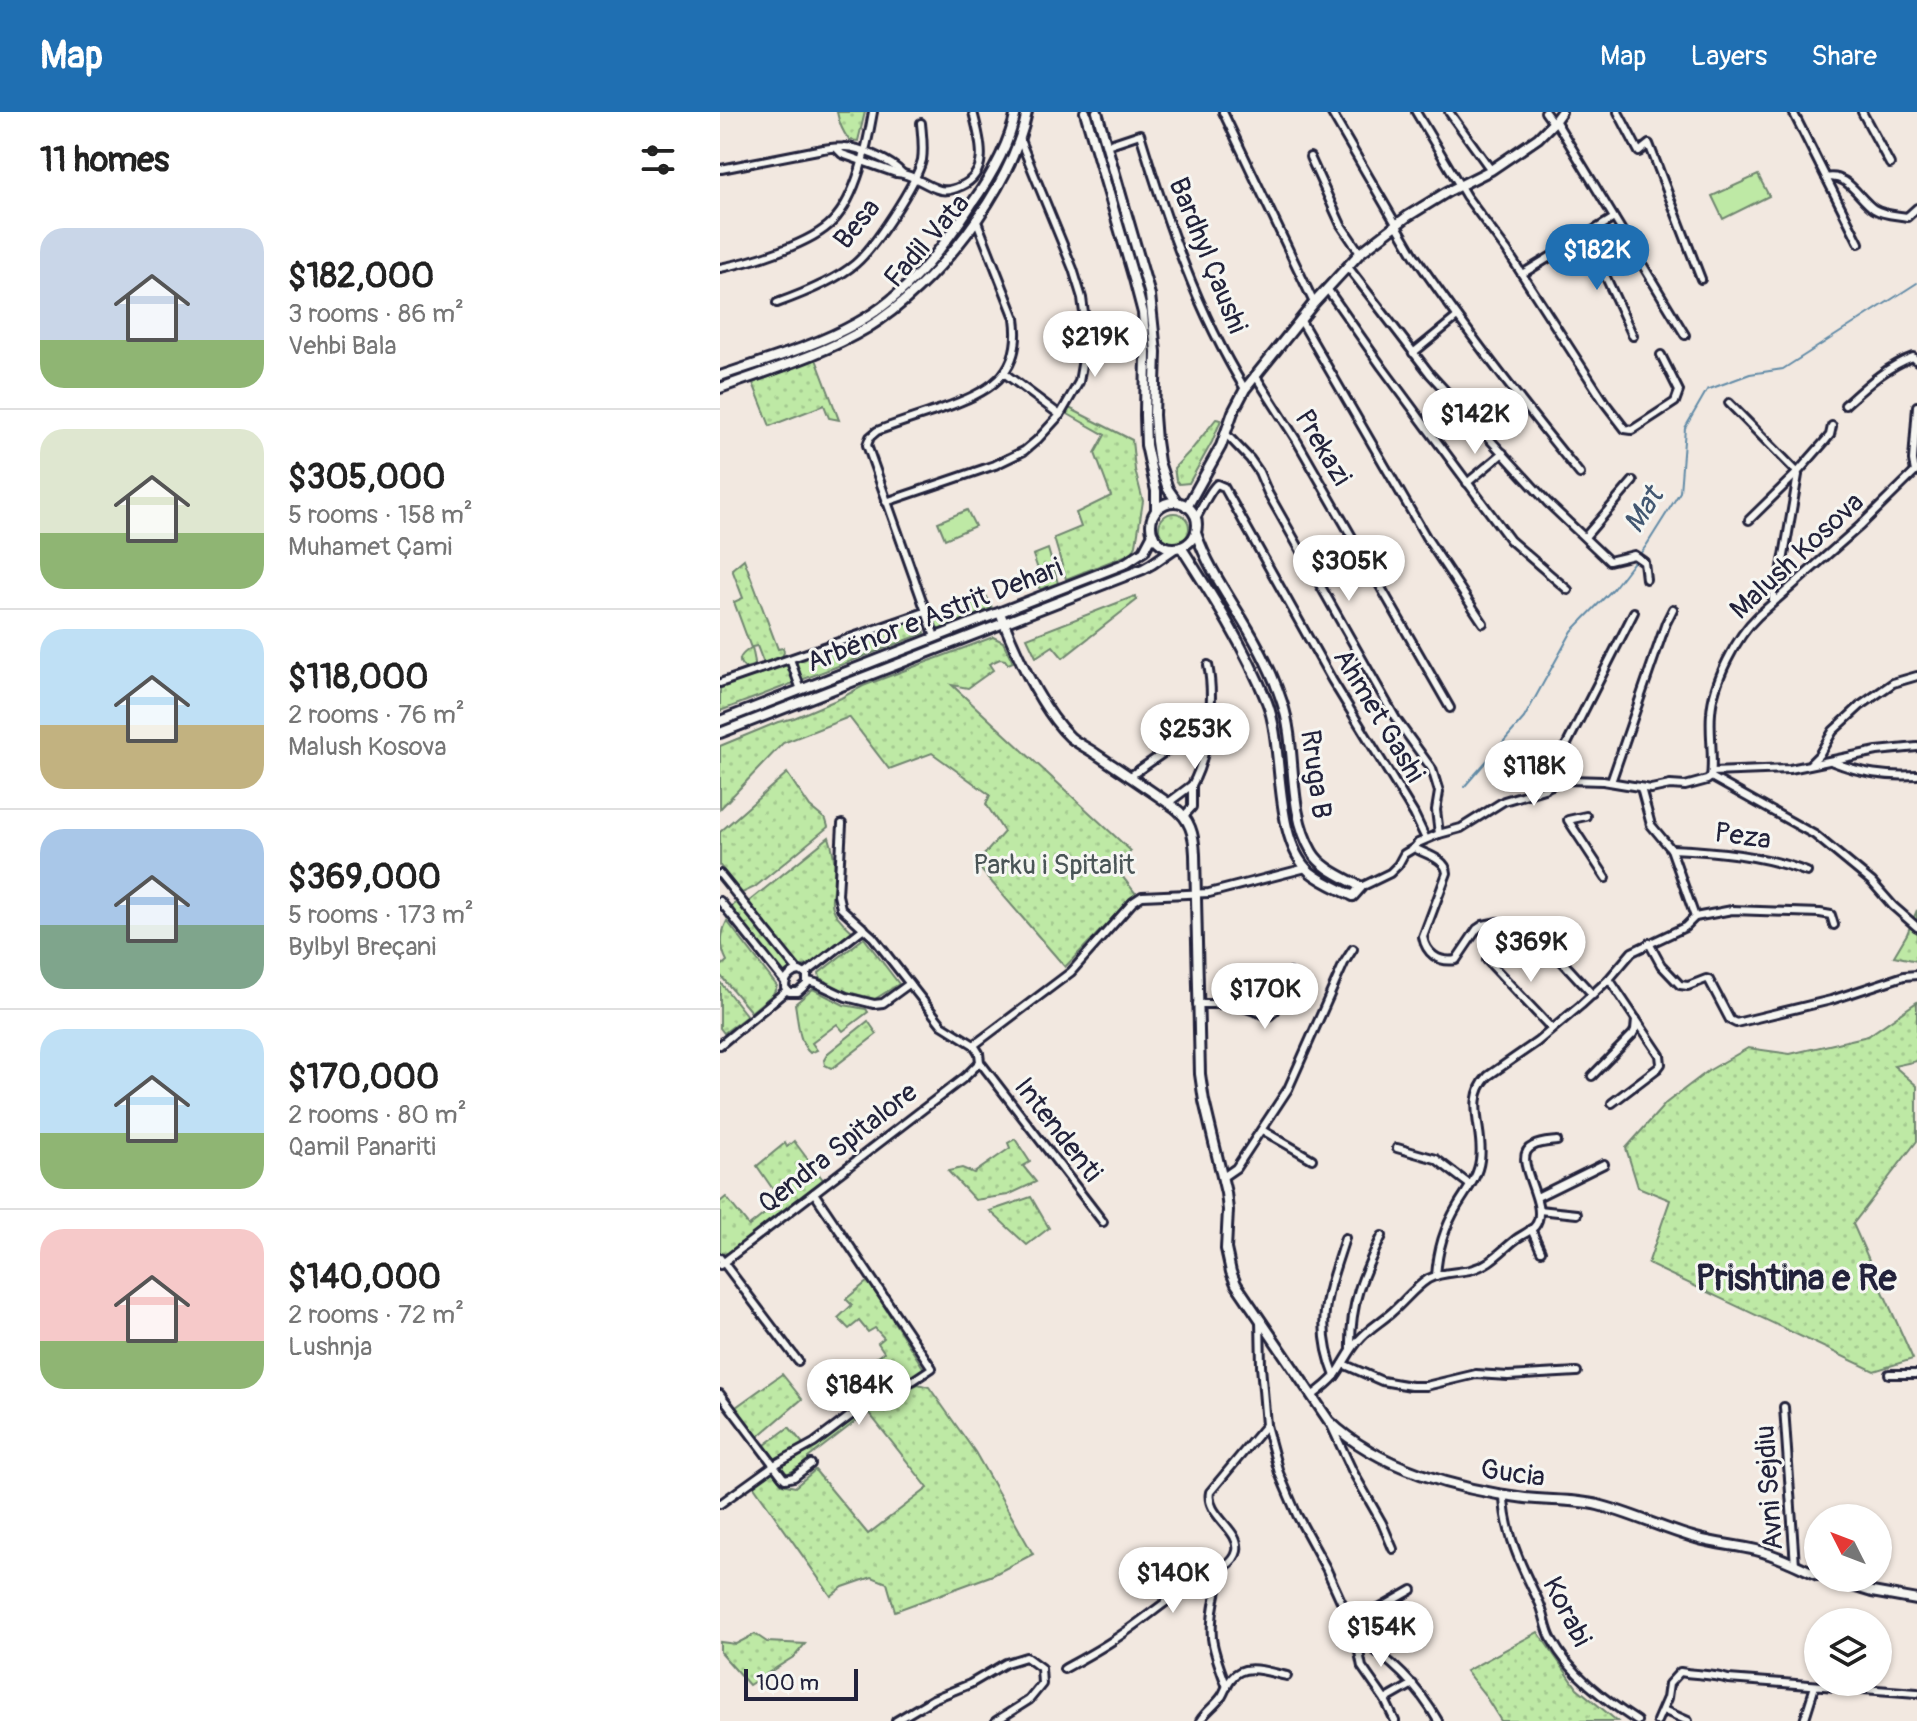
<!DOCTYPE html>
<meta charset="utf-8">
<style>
:root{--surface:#fff;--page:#f6f6f6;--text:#222;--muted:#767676;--line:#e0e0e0;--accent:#1f6fb2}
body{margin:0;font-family:Pangolin,sans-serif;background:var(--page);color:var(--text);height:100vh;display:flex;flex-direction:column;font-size:30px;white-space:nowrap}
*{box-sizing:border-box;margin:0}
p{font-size:26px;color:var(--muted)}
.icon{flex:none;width:44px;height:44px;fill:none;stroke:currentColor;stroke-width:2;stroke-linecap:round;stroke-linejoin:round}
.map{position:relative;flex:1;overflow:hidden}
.sheet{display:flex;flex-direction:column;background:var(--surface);width:720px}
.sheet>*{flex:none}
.needle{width:52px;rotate:312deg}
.fabs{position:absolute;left:1084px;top:1392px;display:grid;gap:16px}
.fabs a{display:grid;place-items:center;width:88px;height:88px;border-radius:50%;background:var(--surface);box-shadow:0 2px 6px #0004;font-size:40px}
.scale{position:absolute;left:24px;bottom:20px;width:114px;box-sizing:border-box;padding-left:8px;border:4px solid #22223b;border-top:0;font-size:22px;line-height:28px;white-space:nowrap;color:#22223b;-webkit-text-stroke:6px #f6f6f2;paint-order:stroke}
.price{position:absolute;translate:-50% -68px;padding:0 18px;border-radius:28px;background:#fff;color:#222;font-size:26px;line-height:52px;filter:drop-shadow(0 2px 4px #0008)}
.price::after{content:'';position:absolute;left:50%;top:48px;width:24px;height:18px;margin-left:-12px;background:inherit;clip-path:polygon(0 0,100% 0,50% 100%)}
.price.selected{background:var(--accent);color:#fff}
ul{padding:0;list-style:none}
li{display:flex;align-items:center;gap:24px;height:200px;padding:0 40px}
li+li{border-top:2px solid var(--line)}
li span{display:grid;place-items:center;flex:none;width:224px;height:160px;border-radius:24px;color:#555}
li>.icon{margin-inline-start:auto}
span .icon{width:96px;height:96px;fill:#fffc;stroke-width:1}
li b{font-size:34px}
h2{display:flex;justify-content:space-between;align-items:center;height:96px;padding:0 40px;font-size:34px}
header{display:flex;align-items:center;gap:48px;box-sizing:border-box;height:112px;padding:0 40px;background:var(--accent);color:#fff}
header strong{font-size:38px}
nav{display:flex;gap:44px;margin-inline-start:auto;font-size:28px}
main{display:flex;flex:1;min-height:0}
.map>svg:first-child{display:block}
</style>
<header>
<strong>Map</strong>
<nav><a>Map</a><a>Layers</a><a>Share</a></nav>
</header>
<main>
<section class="sheet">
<h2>11 homes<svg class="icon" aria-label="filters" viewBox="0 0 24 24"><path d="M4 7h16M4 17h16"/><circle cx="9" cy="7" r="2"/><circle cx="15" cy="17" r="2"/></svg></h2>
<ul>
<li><span style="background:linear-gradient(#c9d6e8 70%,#8fb573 0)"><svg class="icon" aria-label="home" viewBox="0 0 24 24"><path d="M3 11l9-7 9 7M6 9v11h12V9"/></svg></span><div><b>$182,000</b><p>3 rooms · 86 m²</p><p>Vehbi Bala</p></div></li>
<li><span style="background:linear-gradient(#dfe7d0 65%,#8fb573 0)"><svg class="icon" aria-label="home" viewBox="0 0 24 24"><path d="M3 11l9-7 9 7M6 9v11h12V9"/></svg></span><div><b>$305,000</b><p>5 rooms · 158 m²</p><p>Muhamet Çami</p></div></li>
<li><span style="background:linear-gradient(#bfe0f5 60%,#c2b280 0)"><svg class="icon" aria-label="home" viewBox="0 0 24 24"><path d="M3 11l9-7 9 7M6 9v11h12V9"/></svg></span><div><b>$118,000</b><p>2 rooms · 76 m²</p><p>Malush Kosova</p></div></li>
<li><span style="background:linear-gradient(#a9c7e8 60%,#7fa58c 0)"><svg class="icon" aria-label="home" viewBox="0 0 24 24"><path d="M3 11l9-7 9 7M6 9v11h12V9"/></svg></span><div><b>$369,000</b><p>5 rooms · 173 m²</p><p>Bylbyl Breçani</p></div></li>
<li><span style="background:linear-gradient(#bfe0f5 65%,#8fb573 0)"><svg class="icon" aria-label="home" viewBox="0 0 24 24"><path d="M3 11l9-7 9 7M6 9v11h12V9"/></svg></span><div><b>$170,000</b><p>2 rooms · 80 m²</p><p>Qamil Panariti</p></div></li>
<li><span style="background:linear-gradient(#f6c9c9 70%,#8fb573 0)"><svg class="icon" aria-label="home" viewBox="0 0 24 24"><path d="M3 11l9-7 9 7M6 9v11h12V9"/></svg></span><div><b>$140,000</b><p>2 rooms · 72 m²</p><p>Lushnja</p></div></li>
</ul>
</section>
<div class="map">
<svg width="1197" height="1609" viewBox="0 0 1197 1609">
<defs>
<pattern id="green-dots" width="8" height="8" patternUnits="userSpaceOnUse" patternTransform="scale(2)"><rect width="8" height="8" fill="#bee9a5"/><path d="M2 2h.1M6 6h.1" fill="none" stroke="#a3c88f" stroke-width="1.8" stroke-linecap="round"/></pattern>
</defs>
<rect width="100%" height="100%" fill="#f2e8e0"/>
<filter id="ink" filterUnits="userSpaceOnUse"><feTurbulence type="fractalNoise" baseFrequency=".0125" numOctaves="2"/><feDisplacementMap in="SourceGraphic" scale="16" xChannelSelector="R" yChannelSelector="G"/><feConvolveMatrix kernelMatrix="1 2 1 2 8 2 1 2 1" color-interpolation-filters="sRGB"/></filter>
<g filter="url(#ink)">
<g fill="url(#green-dots)" stroke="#708670" stroke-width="2">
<path d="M117 0H145L138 29 129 28C122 19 119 11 117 0Z"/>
<path d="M96 247 119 308 109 306 104 293 50 314 33 271Z"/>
<path d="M349 296 412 328 415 358 423 389 416 433 412 441 346 467 334 426 361 415 356 401 391 384 375 341 385 323 346 301Z"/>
<path d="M496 307 501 308 492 330 469 371 459 372 456 368 454 356 472 337Z"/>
<circle cx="454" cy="416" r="15"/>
<path d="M328 437 338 471 321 477C317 475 314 471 315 466L320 463 313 443Z"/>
<path d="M24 447 58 537 63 536 64 540 62 545 44 552 37 534 32 535 35 550 33 554 25 556C14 548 23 541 31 536L14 490 23 486 12 457Z"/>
<path d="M415 484 417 488 343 546 333 534 316 545 307 526Z"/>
<path d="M267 485 272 496 219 518 214 513 212 504Z"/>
<path d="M199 504 205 521 0 599V575Z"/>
<path d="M273 525 283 530 293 550 288 552 285 548 280 547 269 552 273 558 248 576 232 573 411 739 395 755 416 782 345 855 256 752 284 720 266 692 270 683 212 641 169 657 129 605 63 631 0 697V634L58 610 74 606 121 586 143 574Z"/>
<path d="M67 661 90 695 106 708 108 715 35 775 22 781 0 754V720Z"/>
<path d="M109 725C114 740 116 755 114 771 113 779 110 788 113 796 116 806 127 814 134 821L94 851 78 856 27 791Z"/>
<path d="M17 790 20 791 72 857 63 864 11 799V794Z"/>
<path d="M1197 798V849L1174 844 1187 822Z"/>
<path d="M7 809 57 874 53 882 31 900 0 863V855L7 849C0 836 0 823 7 809Z"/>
<path d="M144 826 179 872 155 887 124 879 100 866 99 861Z"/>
<path d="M0 870 27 904 4 921 0 916Z"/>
<path d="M93 877 124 893 146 897 148 900 123 919 117 912 92 931 97 938 90 941C78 931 78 907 75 892Z"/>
<path d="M1197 890V949L1174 954 1197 974V1029L1133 1112 1193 1247 1154 1259 928 1152 950 1088 918 1075 906 1036 946 991 988 959 1028 936 1070 942 1148 924Z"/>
<path d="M148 909 157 922 114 955 111 956 105 953 104 948 108 941Z"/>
<path d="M295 1027 310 1050 303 1054 316 1070 288 1083 255 1088 228 1059 242 1056 254 1061 290 1036 288 1031Z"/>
<path d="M74 1029 104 1069 9 1141 0 1142V1090L6 1085 29 1114 61 1089 37 1054 65 1031 67 1035Z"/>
<path d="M311 1085 329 1116 307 1133 270 1099Z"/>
<path d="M148 1169 204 1257 161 1282 143 1255 164 1240 158 1231 164 1226 155 1216 148 1220 139 1209 129 1217 118 1206 132 1193 126 1187Z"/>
<path d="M62 1262 82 1287 38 1325 16 1295Z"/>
<path d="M198 1272 209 1275 255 1340 313 1442 273 1463 175 1499 167 1471 152 1465 123 1475 111 1484 33 1373 52 1359 62 1372 75 1375 95 1358 148 1422 208 1376 148 1300 88 1346 90 1350 67 1362 61 1354 78 1346 152 1294Z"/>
<path d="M69 1315 85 1334 56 1348 45 1333Z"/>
<path d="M818 1520 857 1576 897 1609H781L764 1582 746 1559Z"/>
<path d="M35 1522 47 1530 85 1532 75 1544 29 1573 0 1540V1530L16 1532Z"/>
</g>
<g fill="#bee9a5" stroke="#708670" stroke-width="2">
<path d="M1038 63 1049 84 1003 107 992 84Z"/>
<path d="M247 398 255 414 225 427 218 410Z"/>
</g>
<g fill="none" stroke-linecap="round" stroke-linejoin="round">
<path stroke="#628ba7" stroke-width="2" d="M744 675 804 606 852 519 893 477 926 434 960 380 965 316 987 278 1030 262 1063 257 1197 171"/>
<g stroke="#22223b" stroke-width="12">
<g id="street">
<path d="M503 0 594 191"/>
<path d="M611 0 694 143C746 219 802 291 860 362"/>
<path d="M696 0 746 84 787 139 885 291 905 317 912 318 955 290 959 279 941 243"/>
<path d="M729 0 771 58"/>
<path d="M825 0 833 11"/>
<path d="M898 0 919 40 929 32 981 167"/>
<path d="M1073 0 1139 131"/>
<path d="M1142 0 1170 52"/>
<path d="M835 8 965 223"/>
<path d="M387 33 420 22C447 110 477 199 525 277"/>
<path d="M117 37 122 42 176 61C190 61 203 72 217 77 225 80 233 78 241 74 272 60 259 25 253 0"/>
<path d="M590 45 621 113 640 141"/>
<path d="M1 57 103 37C110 36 116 35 123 35 138 34 172 49 182 61"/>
<path d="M1106 66C1127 60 1139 87 1154 97 1163 103 1177 103 1187 105L1197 96"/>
<path d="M862 125 884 161 913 224"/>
<path d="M628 155 710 262 828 391 889 449 914 443 924 450 926 467"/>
<path d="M0 156C31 150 92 132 113 109 137 84 147 34 153 0"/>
<path d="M802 162 894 106"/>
<path d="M608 178 662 255 790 428 848 478"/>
<path d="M57 191C82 182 115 169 135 152 154 136 196 72 202 48 204 35 202 23 201 11"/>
<path d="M581 209 706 425 763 511"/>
<path d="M693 241 737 205"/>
<path d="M284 261 340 303"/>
<path d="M535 263 577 329 730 596"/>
<path d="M1009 291 1075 358 1078 363 1060 467 1053 477V490"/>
<path d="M1125 293C1145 275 1167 254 1193 245L1197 249"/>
<path d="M506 322 530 347 539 360 548 381 676 607 712 657 719 680 716 698 719 722"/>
<path d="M1195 360 1193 348 1197 294"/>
<path d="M747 371 783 341"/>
<path d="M166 390 275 353 304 339 317 328 340 303 359 270 367 224 362 186 353 157 300 28"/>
<path d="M476 406C482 396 489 379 497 372L504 375 612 568 694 702 706 727"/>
<path d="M1029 408 1077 361 1106 328 1110 323 1112 314"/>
<path d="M865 425 913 369"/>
<path d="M215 525 147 333 150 325 157 319C178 311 200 304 221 297 268 280 303 264 295 206L256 107"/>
<path d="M70 547 81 578"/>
<path d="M0 571 205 500"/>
<path d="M1113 650C1141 661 1166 665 1197 663"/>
<path d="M1091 651 1099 643 1113 619 1140 594 1173 571 1197 564"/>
<path d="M992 660 1070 657 1157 639 1197 635"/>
<path d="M409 665 452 635 487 624"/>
<path d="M991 665C994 644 989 622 991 601 993 570 1016 525 1038 504L1140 414 1197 358"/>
<path d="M991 665 1095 723 1152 770 1173 794 1197 815"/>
<path d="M891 670 946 511 953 497"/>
<path d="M472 673C489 642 495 587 488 553"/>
<path d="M832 673 846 634 914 500"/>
<path d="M921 676 931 713 951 737 975 805"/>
<path d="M448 691 472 673V695L464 704"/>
<path d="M866 704 848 708 886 766"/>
<path d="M122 712 118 783 121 796 153 825 222 913 254 933 259 941 260 950 383 1110"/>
<path d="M694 736C706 742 726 747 727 761L703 825C706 841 718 851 736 848L757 817 763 813 778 810"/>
<path d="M951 737C997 739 1043 743 1087 760"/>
<path d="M0 762 78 859"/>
<path d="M641 775 670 761 678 753 684 742 694 736 698 731 719 722 741 716 784 689 824 677 837 670 849 668 883 669 931 677 950 673 965 674 987 668 991 665"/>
<path d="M0 789 65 870"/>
<path d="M929 831 941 853 960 873 968 874 986 867 989 868 1010 908 1016 911 1111 888 1184 864 1197 863"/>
<path d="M838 845 873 883"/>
<path d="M767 848 832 917"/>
<path d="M80 859 87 863V872L78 880H69L65 875C65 866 71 860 80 859Z"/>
<path d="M85 862 144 816"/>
<path d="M889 867 940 943 941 952 938 956 892 991"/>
<path d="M88 869 96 871 126 885 154 892 163 891 189 872"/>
<path d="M477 892H515L549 904 555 899 570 861"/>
<path d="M0 933 67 878"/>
<path d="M254 933 351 860 413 790 422 784 489 781 586 756"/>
<path d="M872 964 913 922 915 918 916 907"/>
<path d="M542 1018 592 1047"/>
<path d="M677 1036 716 1047 750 1073"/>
<path d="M503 1065 516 1056 568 977 624 851 633 837"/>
<path d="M817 1085 884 1052"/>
<path d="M819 1098 857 1102"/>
<path d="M811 1117 821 1139"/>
<path d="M0 1146 78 1249"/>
<path d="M0 1153 245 965 260 950"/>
<path d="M716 1164C718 1137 724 1116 738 1093 747 1078 758 1065 760 1048 765 1019 744 989 768 964L817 930 861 893 889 867 912 840 965 815 975 805 1012 798 1100 801 1111 803 1114 813"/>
<path d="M540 1208 541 1254 546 1313 559 1361 577 1403 606 1456 635 1520 642 1555 665 1588 675 1609"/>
<path d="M631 1237C630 1192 642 1164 662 1124"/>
<path d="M623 1252 662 1269 691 1274H706L756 1262 788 1264 857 1260"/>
<path d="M1169 1262H1197"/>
<path d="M615 1264C593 1210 609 1177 625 1126"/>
<path d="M0 1282 62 1364 65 1367 74 1365 91 1352"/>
<path d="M592 1284C600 1278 608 1272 615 1264 624 1252 629 1239 639 1228 648 1217 661 1210 672 1200 684 1190 694 1176 708 1167 721 1160 736 1161 750 1158 770 1153 780 1140 795 1128 801 1123 810 1120 815 1114 832 1093 788 1045 813 1034 820 1030 829 1030 837 1029"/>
<path d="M1064 1295 1075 1453"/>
<path d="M610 1311 633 1360 662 1411 673 1437"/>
<path d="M784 1382C784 1419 802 1456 818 1488 825 1501 825 1516 832 1528 850 1562 885 1588 917 1609"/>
<path d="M0 1392 54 1353 94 1331 146 1292 194 1268 212 1256 94 1081"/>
<path d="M502 1456C497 1478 490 1503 492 1526 494 1542 501 1559 507 1575"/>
<path d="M631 1513 692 1478"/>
<path d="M636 1525C671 1548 698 1573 718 1609"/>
<path d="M344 1557C360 1548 377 1539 392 1529 420 1511 445 1489 473 1471 486 1462 513 1457 517 1439 521 1418 485 1403 490 1380L546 1313"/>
<path d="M665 1588 693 1572"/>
<path d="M943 1598 968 1609"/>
<path d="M176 1609 213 1587 250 1572 286 1551 306 1545 321 1556 322 1572 309 1588 276 1609"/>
<path d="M480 1609C486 1599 495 1594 502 1584 505 1579 507 1572 511 1567 524 1549 550 1561 567 1564"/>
<path d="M937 1609 947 1586 949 1572 960 1560C976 1563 992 1562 1008 1567L1197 1581"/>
<path d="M1084 1609 1095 1574"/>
</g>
</g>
<g stroke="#22223b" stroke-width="14">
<g id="secondary">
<path d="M365 0 414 167 423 201 426 240 425 303 426 333 436 379V398"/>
<path d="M377 0 430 183 436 240 434 303 436 329 439 350 448 377 457 390"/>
<path d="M0 264C46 248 94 235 137 211 186 184 221 139 251 93 271 65 289 34 296 0"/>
<path d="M0 276C49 258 102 243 147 216 214 176 292 77 307 0"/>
<circle cx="454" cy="413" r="23"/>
<path d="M467 395 501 334 513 300 525 277 594 191 640 141 688 104 727 80 771 58 818 26 833 11 841 0"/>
<path d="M461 435C493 485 525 535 547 590 565 635 552 727 590 760 602 770 620 777 633 784L641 775C624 765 602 757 592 740 566 696 578 637 562 590 553 562 538 533 522 507 505 479 487 453 476 421"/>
<path d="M280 501C295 539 320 596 350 625 358 632 368 636 376 642 402 659 428 677 454 695 470 707 474 722 475 742L480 962 484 989 506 1081 508 1098 506 1137 511 1160 516 1172 609 1309C658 1356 739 1378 805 1386 829 1389 854 1387 878 1393 911 1401 943 1417 976 1426 995 1432 1016 1433 1036 1438 1057 1443 1078 1454 1098 1463"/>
<path d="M0 609 404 452 424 439 433 422"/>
<path d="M0 621 423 457 432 452 455 436"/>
<path d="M1107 1466 1152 1480 1197 1488"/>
</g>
</g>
<use href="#street" stroke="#f6f6f2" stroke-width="6"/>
<use href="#secondary" stroke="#f6f6f2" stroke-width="8"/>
</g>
</g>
<g text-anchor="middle" stroke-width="6" stroke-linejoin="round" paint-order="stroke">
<g font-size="28" fill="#22223b" stroke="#f6f6f2">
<text transform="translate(136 111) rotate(-51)" y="10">Besa</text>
<text transform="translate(206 128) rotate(-49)" y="10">Fadil Vata</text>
<text transform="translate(489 143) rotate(68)" y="10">Bardhyl Çaushi</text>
<text transform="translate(604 335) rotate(59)" y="10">Prekazi</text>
<text transform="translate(1076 443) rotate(-43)" y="10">Malush Kosova</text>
<text transform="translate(214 502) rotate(-21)" y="10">Arbënor e Astrit Dehari</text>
<text transform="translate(660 603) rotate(59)" y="10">Ahmet Gashi</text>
<text transform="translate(597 662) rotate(82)" y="10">Rruga B</text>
<text transform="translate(1023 723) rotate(8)" y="10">Peza</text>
<text transform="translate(339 1017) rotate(52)" y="10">Intendenti</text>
<text transform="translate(117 1035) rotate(-38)" y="10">Qendra Spitalore</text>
<text transform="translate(793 1360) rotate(8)" y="10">Gucia</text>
<text transform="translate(1048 1376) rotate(-94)" y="10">Avni Sejdiu</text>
<text transform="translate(848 1499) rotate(63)" y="10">Korabi</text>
</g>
<g font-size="28" fill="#495456" stroke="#f6f6f2">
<text x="334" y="762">Parku i Spitalit</text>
</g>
<g font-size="30" font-style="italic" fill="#425771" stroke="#f6f6f2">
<text transform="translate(923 398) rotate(-58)" y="10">Mat</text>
</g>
<g font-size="36" font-weight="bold" fill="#22223b" stroke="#f6f6f2">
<text x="1076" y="1178">Prishtina e Re</text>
</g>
</g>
</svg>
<div class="fabs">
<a><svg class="needle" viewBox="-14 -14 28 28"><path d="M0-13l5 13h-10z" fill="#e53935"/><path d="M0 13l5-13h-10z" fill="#767676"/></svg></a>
<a><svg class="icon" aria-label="layers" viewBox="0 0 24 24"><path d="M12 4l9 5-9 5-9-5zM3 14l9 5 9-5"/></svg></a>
</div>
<div class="scale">100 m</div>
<b class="price selected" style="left:877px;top:180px">$182K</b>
<b class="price" style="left:375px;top:267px">$219K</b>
<b class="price" style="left:755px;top:344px">$142K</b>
<b class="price" style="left:629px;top:491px">$305K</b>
<b class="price" style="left:475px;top:659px">$253K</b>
<b class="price" style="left:814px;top:696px">$118K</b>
<b class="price" style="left:811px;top:872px">$369K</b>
<b class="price" style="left:545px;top:919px">$170K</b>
<b class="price" style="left:139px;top:1315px">$184K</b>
<b class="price" style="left:453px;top:1503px">$140K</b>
<b class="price" style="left:661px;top:1557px">$154K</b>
</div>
</main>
